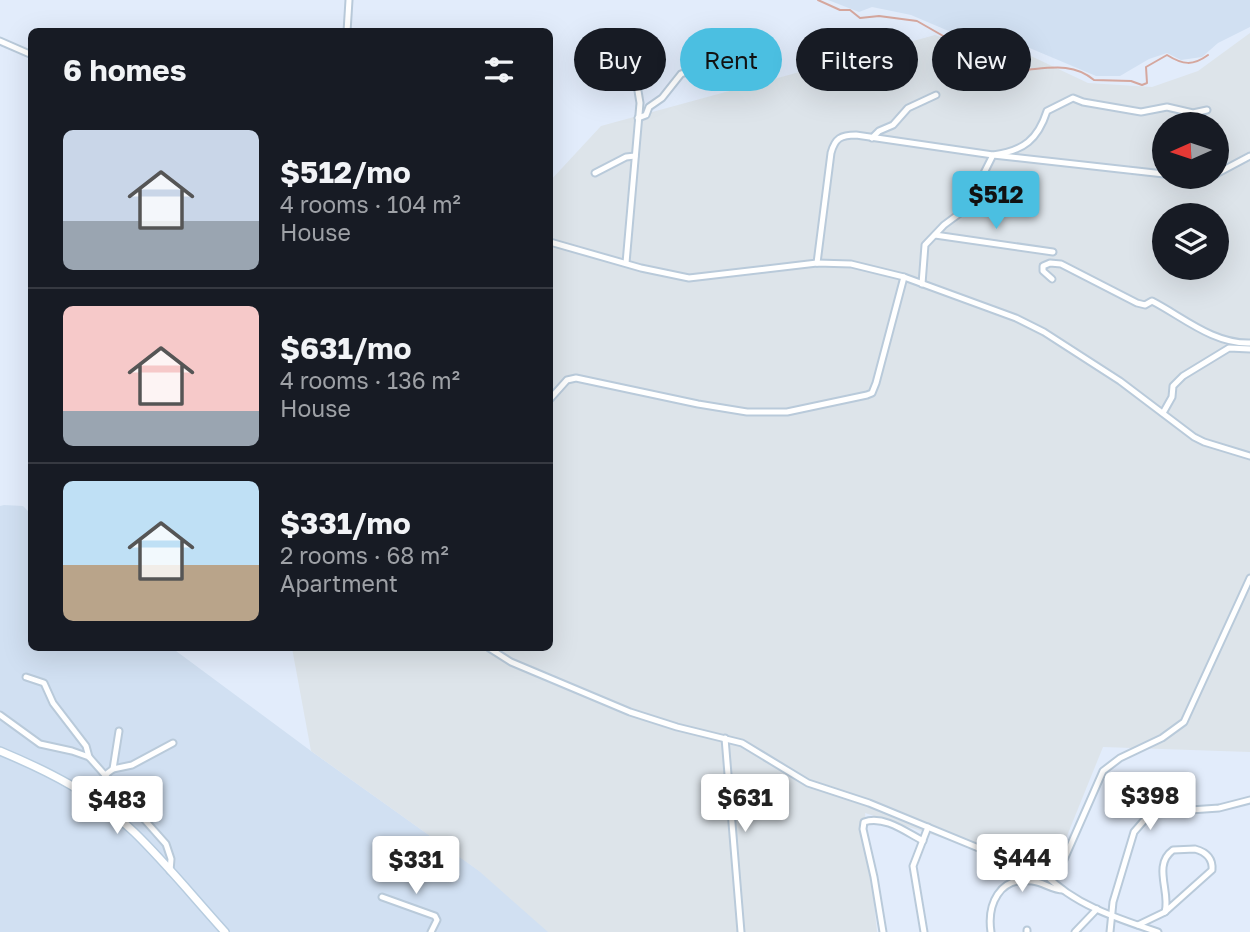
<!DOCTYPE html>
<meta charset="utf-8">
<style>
:root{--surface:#171b24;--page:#242831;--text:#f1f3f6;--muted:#9ea1a6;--line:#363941;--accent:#4bbfe1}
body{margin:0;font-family:"Golos Text",sans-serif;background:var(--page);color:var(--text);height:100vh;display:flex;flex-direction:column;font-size:26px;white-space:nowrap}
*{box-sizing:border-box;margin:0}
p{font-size:23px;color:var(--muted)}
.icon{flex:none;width:38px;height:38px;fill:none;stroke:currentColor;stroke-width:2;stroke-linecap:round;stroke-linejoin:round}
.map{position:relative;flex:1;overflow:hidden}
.details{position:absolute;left:28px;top:28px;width:525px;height:623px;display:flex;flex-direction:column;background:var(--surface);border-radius:10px;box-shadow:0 7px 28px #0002}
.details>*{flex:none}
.banner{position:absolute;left:574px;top:28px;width:570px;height:63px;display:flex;gap:14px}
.needle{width:46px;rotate:267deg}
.buttons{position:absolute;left:1152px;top:112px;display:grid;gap:14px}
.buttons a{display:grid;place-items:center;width:77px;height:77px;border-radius:50%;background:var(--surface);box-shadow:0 7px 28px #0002;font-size:35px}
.price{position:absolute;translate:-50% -60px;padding:0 16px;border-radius:7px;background:#fff;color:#222;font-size:23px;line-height:46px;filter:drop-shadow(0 2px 4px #0008)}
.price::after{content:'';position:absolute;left:50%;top:42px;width:21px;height:16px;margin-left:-10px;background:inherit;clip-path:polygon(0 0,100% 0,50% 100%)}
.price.current{background:var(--accent);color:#111}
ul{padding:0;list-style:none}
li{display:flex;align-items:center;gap:21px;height:175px;padding:0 35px}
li+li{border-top:2px solid var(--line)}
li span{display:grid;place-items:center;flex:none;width:196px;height:140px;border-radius:10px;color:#555}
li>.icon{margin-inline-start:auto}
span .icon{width:84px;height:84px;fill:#fffc;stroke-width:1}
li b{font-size:30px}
h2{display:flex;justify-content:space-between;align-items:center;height:84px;padding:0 35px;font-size:30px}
.chip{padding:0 24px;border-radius:32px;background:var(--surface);box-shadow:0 7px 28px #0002;font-size:24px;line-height:63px}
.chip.current{background:var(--accent);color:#111}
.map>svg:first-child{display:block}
</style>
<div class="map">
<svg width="1250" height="932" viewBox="0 0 1250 932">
<rect width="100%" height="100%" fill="#e2ecfb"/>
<g fill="#d1e0f2">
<path d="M828 0H1250V27L1218 43 1202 57 1181 60 1167 53 1149 59 1120 76H1096L1013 41 1005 55 911 15 872 7 859 12Z"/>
<path d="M4 505 23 506 31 514 32 648H172L311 751 565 932H0V506Z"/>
</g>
<path fill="#dde4ea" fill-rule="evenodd" d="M1250 33V752L1103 747 1052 873 865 813 877 932H548L479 871 311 751 292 648H550V181L601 126 935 35 1005 60 1014 48 1088 83 1152 87 1198 71ZM1164 124H1216V177H1164ZM1164 215H1216V268H1164Z"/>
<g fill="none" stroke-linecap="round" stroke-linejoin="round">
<path stroke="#d5a79e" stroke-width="2" d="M818 0 840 10H850L860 18 879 16 917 21 945 37 988 50 1002 71C1010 73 1016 70 1024 70 1049 68 1073 62 1094 80L1131 81 1142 85 1147 83 1146 67 1167 55C1183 65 1193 66 1208 55"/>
<g stroke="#b9cada" stroke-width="9">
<g id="street">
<path d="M347 32 349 0"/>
<path d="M0 41 32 55"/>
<path d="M638 118 646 115 649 107 662 98 681 74 715 61"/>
<path d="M872 138 879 131 893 125 908 108 936 95"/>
<path d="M595 173 626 157 635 156"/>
<path d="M1216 174 1250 156"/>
<path d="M1190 177H1210"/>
<path d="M935 235 1053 252"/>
<path d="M550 242 641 268 689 278 817 263 851 264 904 277 1016 318 1044 332 1120 381 1194 437 1204 442 1250 456"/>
<path d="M626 263 640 103 636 79 640 43"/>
<path d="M817 263 831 153C835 138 841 135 856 135L993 155 1164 174"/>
<path d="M1052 279 1043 271V266L1050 263 1061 264 1137 303 1145 305 1152 301C1183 317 1213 344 1250 343"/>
<path d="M922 284 925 245 944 225 971 205 980 189V181L993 155C1024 151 1038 139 1047 111L1073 98 1083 102 1141 112 1167 107 1193 113 1207 110"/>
<path d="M550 399 567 380 576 378 698 404 747 412H787L867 395 872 393 876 383 904 277"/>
<path d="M1163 413 1172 397 1173 386 1183 376 1229 348 1250 349"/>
<path d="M489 648 511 662 630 712 677 727 742 743 808 783 869 803 1032 870 1053 874 1063 862 1103 771 1120 758 1162 738 1184 722 1250 578"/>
<path d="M26 677 44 683 53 703 86 746 89 757"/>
<path d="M0 715 40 744 72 751 89 757 166 844 171 859 170 871"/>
<path d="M725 738 741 932"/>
<path d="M113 769 119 731"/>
<path d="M105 775 113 769 132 765 173 743"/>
<path d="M1134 781 1149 816"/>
<path d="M1195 849C1206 852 1213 858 1212 870L1165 912C1171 893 1152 865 1173 850Z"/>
<path d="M1045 874C1074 905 1119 919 1158 932"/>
<path d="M382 897 435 916 437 920 431 932"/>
<path d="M1138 925 1165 912"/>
<path d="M1027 930V932"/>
<path d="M883 932 874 877 863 829 864 822C884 815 906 832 923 841"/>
<path d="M924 932 913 866 928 827"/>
<path d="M991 932C987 905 999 876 1032 881 1043 882 1052 890 1063 890"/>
<path d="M1075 932 1097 909"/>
<path d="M1110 932 1113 902 1134 832 1147 817 1162 812 1219 808 1250 800"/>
</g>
</g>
<g stroke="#b7ccdf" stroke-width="10">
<path id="secondary" d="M0 751C48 771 96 795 134 832 166 863 195 899 225 932"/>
</g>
<use href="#street" stroke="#fff" stroke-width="5"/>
<use href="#secondary" stroke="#fff" stroke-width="7"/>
</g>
</svg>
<div class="buttons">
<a><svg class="needle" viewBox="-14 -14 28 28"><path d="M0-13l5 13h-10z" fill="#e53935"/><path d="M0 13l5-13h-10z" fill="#9ea1a6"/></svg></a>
<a><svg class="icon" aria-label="layers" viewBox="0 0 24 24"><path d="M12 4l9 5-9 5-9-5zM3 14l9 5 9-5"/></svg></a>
</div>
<b class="price current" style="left:996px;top:231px">$512</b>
<b class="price" style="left:1150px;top:832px">$398</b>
<b class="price" style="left:745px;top:834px">$631</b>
<b class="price" style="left:117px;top:836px">$483</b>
<b class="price" style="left:1022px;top:894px">$444</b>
<b class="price" style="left:416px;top:896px">$331</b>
<div class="banner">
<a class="chip">Buy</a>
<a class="chip current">Rent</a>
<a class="chip">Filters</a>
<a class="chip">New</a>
</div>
<section class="details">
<h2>6 homes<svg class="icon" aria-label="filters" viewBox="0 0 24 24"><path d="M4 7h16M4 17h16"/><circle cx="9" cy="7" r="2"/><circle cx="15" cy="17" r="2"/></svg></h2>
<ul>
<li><span style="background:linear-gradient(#c9d6e8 65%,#9aa5b1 0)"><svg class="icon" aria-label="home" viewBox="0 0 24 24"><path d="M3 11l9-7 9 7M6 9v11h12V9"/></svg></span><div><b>$512/mo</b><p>4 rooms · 104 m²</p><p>House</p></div></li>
<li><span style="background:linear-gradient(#f6c9c9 75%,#9aa5b1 0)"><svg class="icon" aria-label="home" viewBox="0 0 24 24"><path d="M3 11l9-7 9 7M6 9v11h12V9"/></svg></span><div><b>$631/mo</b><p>4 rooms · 136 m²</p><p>House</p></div></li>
<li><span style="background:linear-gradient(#bfe0f5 60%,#b9a48a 0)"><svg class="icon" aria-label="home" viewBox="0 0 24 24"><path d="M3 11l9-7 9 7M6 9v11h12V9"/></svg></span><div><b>$331/mo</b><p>2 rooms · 68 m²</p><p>Apartment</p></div></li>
</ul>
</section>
</div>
